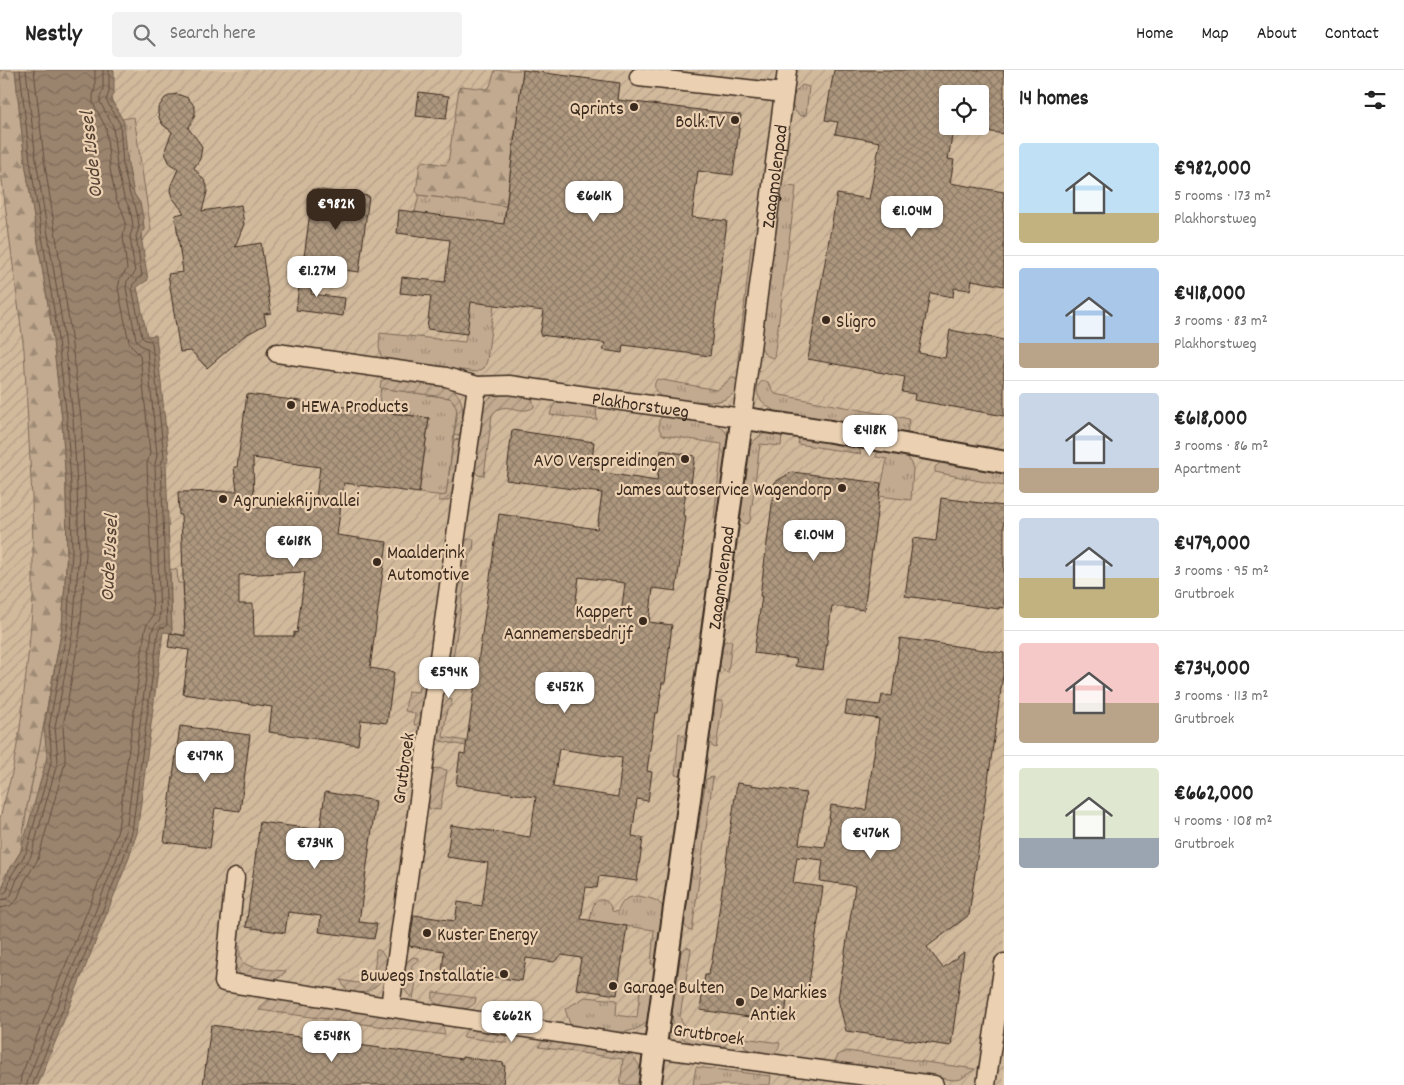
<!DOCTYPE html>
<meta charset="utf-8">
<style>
:root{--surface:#fff;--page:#f2f2f2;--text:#222;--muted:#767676;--line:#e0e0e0;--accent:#3b2a1e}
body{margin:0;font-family:Dekko,sans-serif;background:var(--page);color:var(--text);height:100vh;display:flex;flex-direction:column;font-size:19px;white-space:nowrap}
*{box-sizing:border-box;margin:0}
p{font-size:16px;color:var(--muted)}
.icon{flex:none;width:28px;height:28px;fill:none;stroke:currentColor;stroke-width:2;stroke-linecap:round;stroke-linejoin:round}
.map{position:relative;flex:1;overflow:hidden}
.drawer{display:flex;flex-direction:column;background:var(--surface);width:400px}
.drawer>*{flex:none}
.fabs{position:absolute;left:939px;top:15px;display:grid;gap:10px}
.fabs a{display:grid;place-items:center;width:50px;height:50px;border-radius:5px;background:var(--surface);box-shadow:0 2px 8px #0003;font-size:25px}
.price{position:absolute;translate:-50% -42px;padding:0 11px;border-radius:10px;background:#fff;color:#222;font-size:16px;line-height:32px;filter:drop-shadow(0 1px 2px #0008)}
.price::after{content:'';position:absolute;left:50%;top:30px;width:15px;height:11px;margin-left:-8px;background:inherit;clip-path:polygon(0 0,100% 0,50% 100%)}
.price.active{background:var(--accent);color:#fff}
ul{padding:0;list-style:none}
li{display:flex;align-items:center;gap:15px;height:125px;padding:0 15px}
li+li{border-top:1px solid var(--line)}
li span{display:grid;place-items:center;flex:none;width:140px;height:100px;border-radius:5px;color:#555}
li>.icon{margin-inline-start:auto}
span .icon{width:60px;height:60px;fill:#fffc;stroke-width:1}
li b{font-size:21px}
h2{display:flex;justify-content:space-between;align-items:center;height:60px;padding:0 15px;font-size:21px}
header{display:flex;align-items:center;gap:30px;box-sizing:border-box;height:70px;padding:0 25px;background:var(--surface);border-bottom:1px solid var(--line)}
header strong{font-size:24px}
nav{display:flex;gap:28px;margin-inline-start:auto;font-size:18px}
.search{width:350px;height:45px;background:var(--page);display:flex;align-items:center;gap:12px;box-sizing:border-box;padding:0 18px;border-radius:5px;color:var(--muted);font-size:19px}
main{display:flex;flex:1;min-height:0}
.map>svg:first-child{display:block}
</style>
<header>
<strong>Nestly</strong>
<div class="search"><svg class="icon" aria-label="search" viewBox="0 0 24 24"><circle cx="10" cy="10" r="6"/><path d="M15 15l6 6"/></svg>Search here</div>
<nav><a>Home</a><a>Map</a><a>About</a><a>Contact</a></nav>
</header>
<main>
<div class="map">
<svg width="1004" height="1015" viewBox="0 0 1004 1015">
<defs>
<pattern id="industrial-furrows" width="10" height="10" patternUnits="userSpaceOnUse" patternTransform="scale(1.25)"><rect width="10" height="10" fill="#d1b99c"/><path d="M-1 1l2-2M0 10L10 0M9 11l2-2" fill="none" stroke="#b49f86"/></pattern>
<pattern id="grass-tufts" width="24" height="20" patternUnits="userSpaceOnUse" patternTransform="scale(1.25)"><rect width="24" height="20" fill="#c2aa90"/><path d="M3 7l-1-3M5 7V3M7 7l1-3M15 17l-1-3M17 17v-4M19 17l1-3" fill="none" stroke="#9f8b75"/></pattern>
<pattern id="forest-firs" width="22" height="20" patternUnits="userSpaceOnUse" patternTransform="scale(1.25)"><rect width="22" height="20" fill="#c2aa90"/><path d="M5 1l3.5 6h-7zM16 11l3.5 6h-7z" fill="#9f8b75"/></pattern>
<pattern id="wetland-marsh" width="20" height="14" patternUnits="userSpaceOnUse" patternTransform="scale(1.25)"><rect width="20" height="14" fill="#c2aa90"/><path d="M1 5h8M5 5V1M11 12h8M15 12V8" fill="none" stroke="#9f8b75"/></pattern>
<pattern id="garden-furrows" width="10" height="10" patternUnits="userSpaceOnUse" patternTransform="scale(1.25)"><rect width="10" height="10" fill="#c2aa90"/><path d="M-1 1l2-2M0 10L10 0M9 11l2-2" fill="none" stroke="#9f8b75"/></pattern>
<pattern id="water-waves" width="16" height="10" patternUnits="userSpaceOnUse" patternTransform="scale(1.25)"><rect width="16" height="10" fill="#9a846e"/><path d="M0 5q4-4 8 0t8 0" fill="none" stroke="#7f6c5a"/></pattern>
<pattern id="building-cross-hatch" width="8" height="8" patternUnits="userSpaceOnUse" patternTransform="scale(1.25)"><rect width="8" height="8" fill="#ad977e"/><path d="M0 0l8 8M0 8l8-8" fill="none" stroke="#8e7b67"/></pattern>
</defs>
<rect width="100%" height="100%" fill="#e0c7a9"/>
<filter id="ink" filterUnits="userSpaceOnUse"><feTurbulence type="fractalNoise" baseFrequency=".02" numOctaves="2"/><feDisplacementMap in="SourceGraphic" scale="10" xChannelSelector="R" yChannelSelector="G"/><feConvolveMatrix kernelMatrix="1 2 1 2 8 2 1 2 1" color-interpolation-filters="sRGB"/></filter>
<g filter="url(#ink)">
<path fill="url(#industrial-furrows)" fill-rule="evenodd" d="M0 0H1004V1015H0ZM948 24H980V56H948Z"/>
<g fill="url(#grass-tufts)" stroke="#7e6a57">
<path d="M802 15 809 17 806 45 801 46C788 38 791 24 802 15Z"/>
<path d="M134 47 151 160 142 171 141 166 144 159 140 133 134 124 128 94 122 49Z"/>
<path d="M787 116 796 117 774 288C766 287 763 283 761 276L778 127 781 121Z"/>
<path d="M419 125 506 136 487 291 484 298 477 302 388 291 381 286 379 277 380 263 465 272 478 173 415 142Z"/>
<path d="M751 177H756L743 291 738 290Z"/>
<path d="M732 308H735C744 319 728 330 718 331 707 333 678 331 667 329 657 327 651 317 657 309L717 320Z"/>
<path d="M762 311 768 312 775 324 909 349 907 364 781 344C770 340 747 324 762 311Z"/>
<path d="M381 318 450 328 456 334 457 339 446 426 419 423 429 348 378 341Z"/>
<path d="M561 330 590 333 596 337 597 350 550 345C552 337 554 333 561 330Z"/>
<path d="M664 345 716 353 724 360 729 367 720 449 714 448 722 374 663 365 659 359V350Z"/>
<path d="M773 360 782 363 781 376 760 374 750 451 746 454 741 451 739 444 748 381C752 369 762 364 773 360Z"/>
<path d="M802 366 858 376 861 384 798 374 799 368Z"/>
<path d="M881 381 907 385 913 398 911 430 879 426 887 389 876 387 877 383Z"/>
<path d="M949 390 1004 399V416L935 402V397L941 392Z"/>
<path d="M170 499 177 500 178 513H183L185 561 254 560 191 566 172 563Z"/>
<path d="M725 571H732L728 603C715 598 718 582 725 571Z"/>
<path d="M717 631H723L716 678 713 677 709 671 712 636Z"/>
<path d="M679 663 684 666 687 677 684 706 675 705Z"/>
<path d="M713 707 692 861 688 860 683 853 706 709Z"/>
<path d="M637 826C648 828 660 828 664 840L657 895 651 894 654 860 590 851C591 846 592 838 594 834 601 825 611 832 612 841L617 842C623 831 624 828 637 826Z"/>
<path d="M687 877 691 879 680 946C681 951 683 956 688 959 695 964 721 965 731 966 730 969 728 974 724 976 719 978 691 973 685 970 682 968 679 965 677 962 673 957 673 950 672 943L681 882Z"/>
<path d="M641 912H649C651 918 653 925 653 931 652 976 599 960 571 957L565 939 585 927 617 930 616 945 637 948Z"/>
<path d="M743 968 780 973C779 977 778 981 774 983 770 985 750 982 747 979 744 976 743 972 743 968Z"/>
<path d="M847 981 975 999 961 1009 954 1010 834 993 838 985Z"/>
<path d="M696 997 771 1006 770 1015H693Z"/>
</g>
<g fill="url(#forest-firs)" stroke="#7e6a57">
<path d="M0 0H15L25 92 51 253 62 349 66 417 67 482 62 559 39 680 27 737 21 781 7 804 0 826V748L12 703 20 658 29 578 33 529V484L32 427 24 280 0 95Z"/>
<path d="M495 0H523L506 136 419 125 416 121 420 94 423 91 445 95 448 93 459 18 461 16 487 19 490 16Z"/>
</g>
<path fill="url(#wetland-marsh)" stroke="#7e6a57" d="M66 417 70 464 63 594 39 731 13 805 11 797 21 781 27 737 39 680 62 559 67 482Z"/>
<g fill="url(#garden-furrows)" stroke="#7e6a57">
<path d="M390 307 445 314C468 327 463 343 460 366L454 365C456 352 461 337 450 328L380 318 381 311Z"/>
<path d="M505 321C517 323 534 322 534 337 521 347 503 328 492 345L484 406 478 405 474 401 481 340 486 331 495 324Z"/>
<path d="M454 369 460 370 452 426C448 432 445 431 439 431V426L446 425Z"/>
<path d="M468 469H474L473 482 469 485 452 595 456 601 455 605 447 604 445 600 464 471Z"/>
<path d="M421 607H423L426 614 421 650 417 655H415L414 654 415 643 405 641 408 621 418 622Z"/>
<path d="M450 629 452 630 451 635 447 639 443 667 466 671V676L440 671 435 664C437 650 438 638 450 629Z"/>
<path d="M436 698 447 700 440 740 430 739 426 731 430 702Z"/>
<path d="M233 876H240C240 882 239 888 243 892 249 899 276 900 286 901 277 910 274 911 261 910 257 909 249 910 245 908 234 902 232 886 233 876Z"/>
<path d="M376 880H379C408 901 353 946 341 910 347 911 354 913 361 913 376 913 375 891 376 880Z"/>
<path d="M413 887 419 888V890L412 895 411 905 416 912 413 929C399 918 402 908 405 893Z"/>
<path d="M433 922 476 928 475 933C472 936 469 938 464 939 458 940 435 936 433 930 432 928 433 925 433 922Z"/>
<path d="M273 928 437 952C443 955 444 958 445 965L259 940C263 934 266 930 273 928Z"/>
<path d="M474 957 503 963 506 967 507 973 463 967C465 961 468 959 474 957Z"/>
<path d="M551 968 622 980C637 986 643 998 641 1015H620L623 989 539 977C541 971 545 970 551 968Z"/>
</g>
<path fill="url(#water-waves)" stroke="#74604e" d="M15 0H114V24L111 29 124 52 128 95 134 124 140 133 143 147 144 159 141 166 148 210 137 217 147 266 156 265 169 390 166 393 172 563 163 562 137 763 127 793 38 1015H0V826L7 804 21 781 47 688 44 657 62 559 67 482 66 417 62 349 51 253 25 92Z"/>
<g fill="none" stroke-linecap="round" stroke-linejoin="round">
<g stroke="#614e3e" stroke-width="1">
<path d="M0 824 4 823 7 821 11 806 26 783 52 689 49 657 67 559 72 482 71 417 67 349 56 253 30 91 20 0"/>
<path d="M0 830 7 829 11 825 17 809 31 786 58 690 55 657 73 560 79 483 77 417 73 348 62 252 36 90 26 0"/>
<path d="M0 838 10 836 17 830 24 812 38 789 65 693V686L63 657 80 561 86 484 85 417 81 348 69 251 44 89 34 0"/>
<path d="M20 1015 21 1006 109 787 118 759 145 560 147 554 153 546 147 394 150 383 140 285 133 278 129 272 118 218 120 209 127 199 123 166 125 156V150L122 140 116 129 110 99 106 58 93 33V25L95 18V0"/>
<path d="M27 1015 28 1009 116 790 126 761 152 561 155 555 160 550 155 394 157 385 147 279 139 274 136 269 126 218 127 211 135 203 130 166 133 157 132 149 129 137 124 127 117 97 113 56 100 32V27L103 20V0"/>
<path d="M33 1015 34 1011 122 792 132 762 158 562 160 558 165 557 167 555 161 393 164 387 152 273 151 271 145 270 142 267 132 218 133 214 142 206 136 166 139 158 138 148 135 135 130 125 123 96 120 54 106 30 109 22V0"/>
</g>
</g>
<g fill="url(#building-cross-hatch)" stroke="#3b2a1e" fill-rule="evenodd">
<path d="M523 0 620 13 618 30 741 45 733 105 698 101 692 147 727 151 710 286 623 275 622 283 603 280 605 273 540 265 544 241 471 232 467 264 427 259 431 226 400 223 402 207 445 212 450 170 397 163 399 140 504 154Z"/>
<path d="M834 0H1004V64L980 60V24H948V56H954L948 89 954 90 950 113 1004 122V216L972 210 970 220 954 218 953 227 930 223 919 283 945 288 950 260 1004 270V346L914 330 915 324 902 322 905 307 808 289 837 124 869 129 880 72 835 64 838 52 825 50Z"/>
<path d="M419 22 449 26 446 49 416 46Z"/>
<path d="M177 24 188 28 192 33 195 38V44L193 50 188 58 199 72 202 77 200 89 194 98 204 110 207 115V122L202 141 241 135 244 154 235 177 261 173 271 243 264 244 266 254 244 266 207 298 191 281 180 282 168 204 183 202 175 145 184 143 172 127 170 121 171 115 178 99 170 94 165 83 166 77 172 62 163 55 160 50 158 44V38L165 28 171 25Z"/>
<path d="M313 119 369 126 359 202 303 195Z"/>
<path d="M301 199 314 200 311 224 345 228 343 246 296 240Z"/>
<path d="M247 324 429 348 419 423 344 413 337 465 387 472 370 598 394 602 387 653 361 650 358 675 269 662 272 637 183 624 189 580 168 577 170 563 185 566 181 445H179L178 422 237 421 234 397H237ZM253 388 320 397 315 436 254 438ZM305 502 297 563 294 562V566H254L253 534H239V505Z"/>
<path d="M512 360 594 372 591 398 606 403 657 411 661 380 695 386 690 420 686 419 683 445 686 446 676 521 653 518 649 552 672 555 665 613H662L658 643H655L647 701 652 702 648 731 637 729 632 766 643 768 637 811 599 806 597 818 586 817 581 849 627 856 617 925 576 919 581 888 562 885 554 892 526 888 522 911 479 905V908L442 903 444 881 409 876 414 845 455 851 458 832 482 836 488 793 447 787 451 755 530 767 536 727 456 715 460 683 465 684 499 444 597 459 602 423 506 410ZM579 507 625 513 621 544 575 538ZM559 679 622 688 618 727 553 717Z"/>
<path d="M792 402 881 413 864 540 832 536 823 600 795 596 797 589 754 583 762 526H760L775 412Z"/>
<path d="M941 428 1004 436V538L999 537V539L905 526 913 468 936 471Z"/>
<path d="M900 568 1004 583V598L999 633 969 845 927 877 943 898 964 882 951 976 846 961 838 929 855 816 820 811 823 790 797 787 793 813 823 817 808 920 789 917 784 952 700 940 705 905H708L712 891 737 713 806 723 799 774 825 777 831 735 866 740 879 649 845 644 847 631 880 635 882 625 892 626Z"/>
<path d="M180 656 250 665 240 741 215 738 210 778 164 772Z"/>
<path d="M325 722 376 731 359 852 377 854 374 869 319 862 321 846 288 842 285 863 246 857 260 752 320 760Z"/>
<path d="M211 955 462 989V987L504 993 503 995 505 996 503 1015H203Z"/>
</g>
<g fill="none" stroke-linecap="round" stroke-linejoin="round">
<g stroke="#3b2a1e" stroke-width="21">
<g id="minor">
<path d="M639 7 784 23"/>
<path id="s1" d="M277 283 446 307 477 316 509 315 742 348 787 0"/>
<path d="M235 808 224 912 656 978 934 1015"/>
<path d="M390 937 477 316"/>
<path d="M986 1015 1004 893"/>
</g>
</g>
<g stroke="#3b2a1e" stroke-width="25">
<g id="tertiary">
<path id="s2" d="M650 1015 742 348 828 361 1004 392"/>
</g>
</g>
<use href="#minor" stroke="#ebd1b2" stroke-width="18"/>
<use href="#tertiary" stroke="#ebd1b2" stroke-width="21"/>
</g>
</g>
<g fill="#3b2a1e" stroke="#ebd1b2" stroke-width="2">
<circle cx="634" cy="37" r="5"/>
<circle cx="735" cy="50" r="5"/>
<circle cx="826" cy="250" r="5"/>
<circle cx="291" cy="335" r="5"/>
<circle cx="685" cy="389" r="5"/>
<circle cx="842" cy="418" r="5"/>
<circle cx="223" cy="429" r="5"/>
<circle cx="377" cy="492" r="5"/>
<circle cx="643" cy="551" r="5"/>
<circle cx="427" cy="863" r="5"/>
<circle cx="504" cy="904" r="5"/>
<circle cx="613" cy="916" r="5"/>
<circle cx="740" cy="932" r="5"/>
</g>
<g text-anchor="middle" stroke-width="4.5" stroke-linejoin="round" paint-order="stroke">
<g font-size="19" fill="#3b2a1e" stroke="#ebd1b2" text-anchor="start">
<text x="624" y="44" text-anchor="end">Qprints</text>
<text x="725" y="57" text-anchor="end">Bolk.TV</text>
<text x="836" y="257">Sligro</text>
<text x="301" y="342">HEWA Products</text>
<text x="675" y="396" text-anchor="end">AVO Verspreidingen</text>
<text x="832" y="425" text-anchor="end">James autoservice Wagendorp</text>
<text x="233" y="436">AgruniekRijnvallei</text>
<text x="387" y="488">Maalderink<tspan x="387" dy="22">Automotive</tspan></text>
<text x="633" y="547" text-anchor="end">Kappert<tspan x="633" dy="22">Aannemersbedrijf</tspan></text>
<text x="437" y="870">Kuster Energy</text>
<text x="494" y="911" text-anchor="end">Buwegs Installatie</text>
<text x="623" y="923">Garage Bulten</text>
<text x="750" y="928">De Markies<tspan x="750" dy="22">Antiek</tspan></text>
</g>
<g font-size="19" fill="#3b2a1e" stroke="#ebd1b2">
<text dy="7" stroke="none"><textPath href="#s1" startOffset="714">Zaagmolenpad</textPath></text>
<text dy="7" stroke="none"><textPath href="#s1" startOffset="368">Plakhorstweg</textPath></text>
<text dy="7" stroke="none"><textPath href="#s2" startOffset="512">Zaagmolenpad</textPath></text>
<text transform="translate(402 698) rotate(-82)" y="7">Grutbroek</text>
<text transform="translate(709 963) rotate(8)" y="7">Grutbroek</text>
</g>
<g font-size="20" font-style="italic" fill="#534032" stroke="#ebd1b2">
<text transform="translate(90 85) rotate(-96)" y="7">Oude IJssel</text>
<text transform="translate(108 488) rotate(-87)" y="7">Oude IJssel</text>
</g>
</g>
</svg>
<div class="fabs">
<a><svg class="icon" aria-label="locate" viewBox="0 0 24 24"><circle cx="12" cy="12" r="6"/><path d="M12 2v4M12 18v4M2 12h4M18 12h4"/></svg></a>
</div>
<b class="price" style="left:594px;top:153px">€661K</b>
<b class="price active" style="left:336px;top:161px">€982K</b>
<b class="price" style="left:912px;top:168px">€1.04M</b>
<b class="price" style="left:317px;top:228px">€1.27M</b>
<b class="price" style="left:870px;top:387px">€418K</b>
<b class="price" style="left:814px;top:492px">€1.04M</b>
<b class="price" style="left:294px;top:498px">€618K</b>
<b class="price" style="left:449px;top:629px">€594K</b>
<b class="price" style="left:565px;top:644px">€452K</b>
<b class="price" style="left:205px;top:713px">€479K</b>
<b class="price" style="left:871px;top:790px">€476K</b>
<b class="price" style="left:315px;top:800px">€734K</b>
<b class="price" style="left:512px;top:973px">€662K</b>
<b class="price" style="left:332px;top:993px">€548K</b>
</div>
<section class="drawer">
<h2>14 homes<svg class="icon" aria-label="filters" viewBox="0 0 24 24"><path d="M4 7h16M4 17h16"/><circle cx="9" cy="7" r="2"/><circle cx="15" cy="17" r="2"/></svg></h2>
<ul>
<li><span style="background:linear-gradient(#bfe0f5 70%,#c2b280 0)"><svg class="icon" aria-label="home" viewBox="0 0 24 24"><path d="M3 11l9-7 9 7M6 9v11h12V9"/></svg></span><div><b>€982,000</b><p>5 rooms · 173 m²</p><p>Plakhorstweg</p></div></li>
<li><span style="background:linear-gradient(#a9c7e8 75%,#b9a48a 0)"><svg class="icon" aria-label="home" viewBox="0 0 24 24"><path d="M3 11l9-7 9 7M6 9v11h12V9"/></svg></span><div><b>€418,000</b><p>3 rooms · 83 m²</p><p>Plakhorstweg</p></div></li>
<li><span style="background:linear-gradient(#c9d6e8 75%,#b9a48a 0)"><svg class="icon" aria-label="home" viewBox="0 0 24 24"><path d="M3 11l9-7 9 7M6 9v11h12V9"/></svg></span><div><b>€618,000</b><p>3 rooms · 86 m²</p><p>Apartment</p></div></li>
<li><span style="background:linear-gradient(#c9d6e8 60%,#c2b280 0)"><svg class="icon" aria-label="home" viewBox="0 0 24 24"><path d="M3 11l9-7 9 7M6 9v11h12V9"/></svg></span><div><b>€479,000</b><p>3 rooms · 95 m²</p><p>Grutbroek</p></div></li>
<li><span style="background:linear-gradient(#f6c9c9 60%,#b9a48a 0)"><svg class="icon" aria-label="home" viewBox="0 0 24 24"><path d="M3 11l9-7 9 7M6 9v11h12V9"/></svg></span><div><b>€734,000</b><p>3 rooms · 113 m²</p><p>Grutbroek</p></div></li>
<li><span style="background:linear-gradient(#dfe7d0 70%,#9aa5b1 0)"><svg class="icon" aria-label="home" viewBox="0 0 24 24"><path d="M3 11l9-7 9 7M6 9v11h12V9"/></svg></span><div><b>€662,000</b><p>4 rooms · 108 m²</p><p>Grutbroek</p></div></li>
</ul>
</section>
</main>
